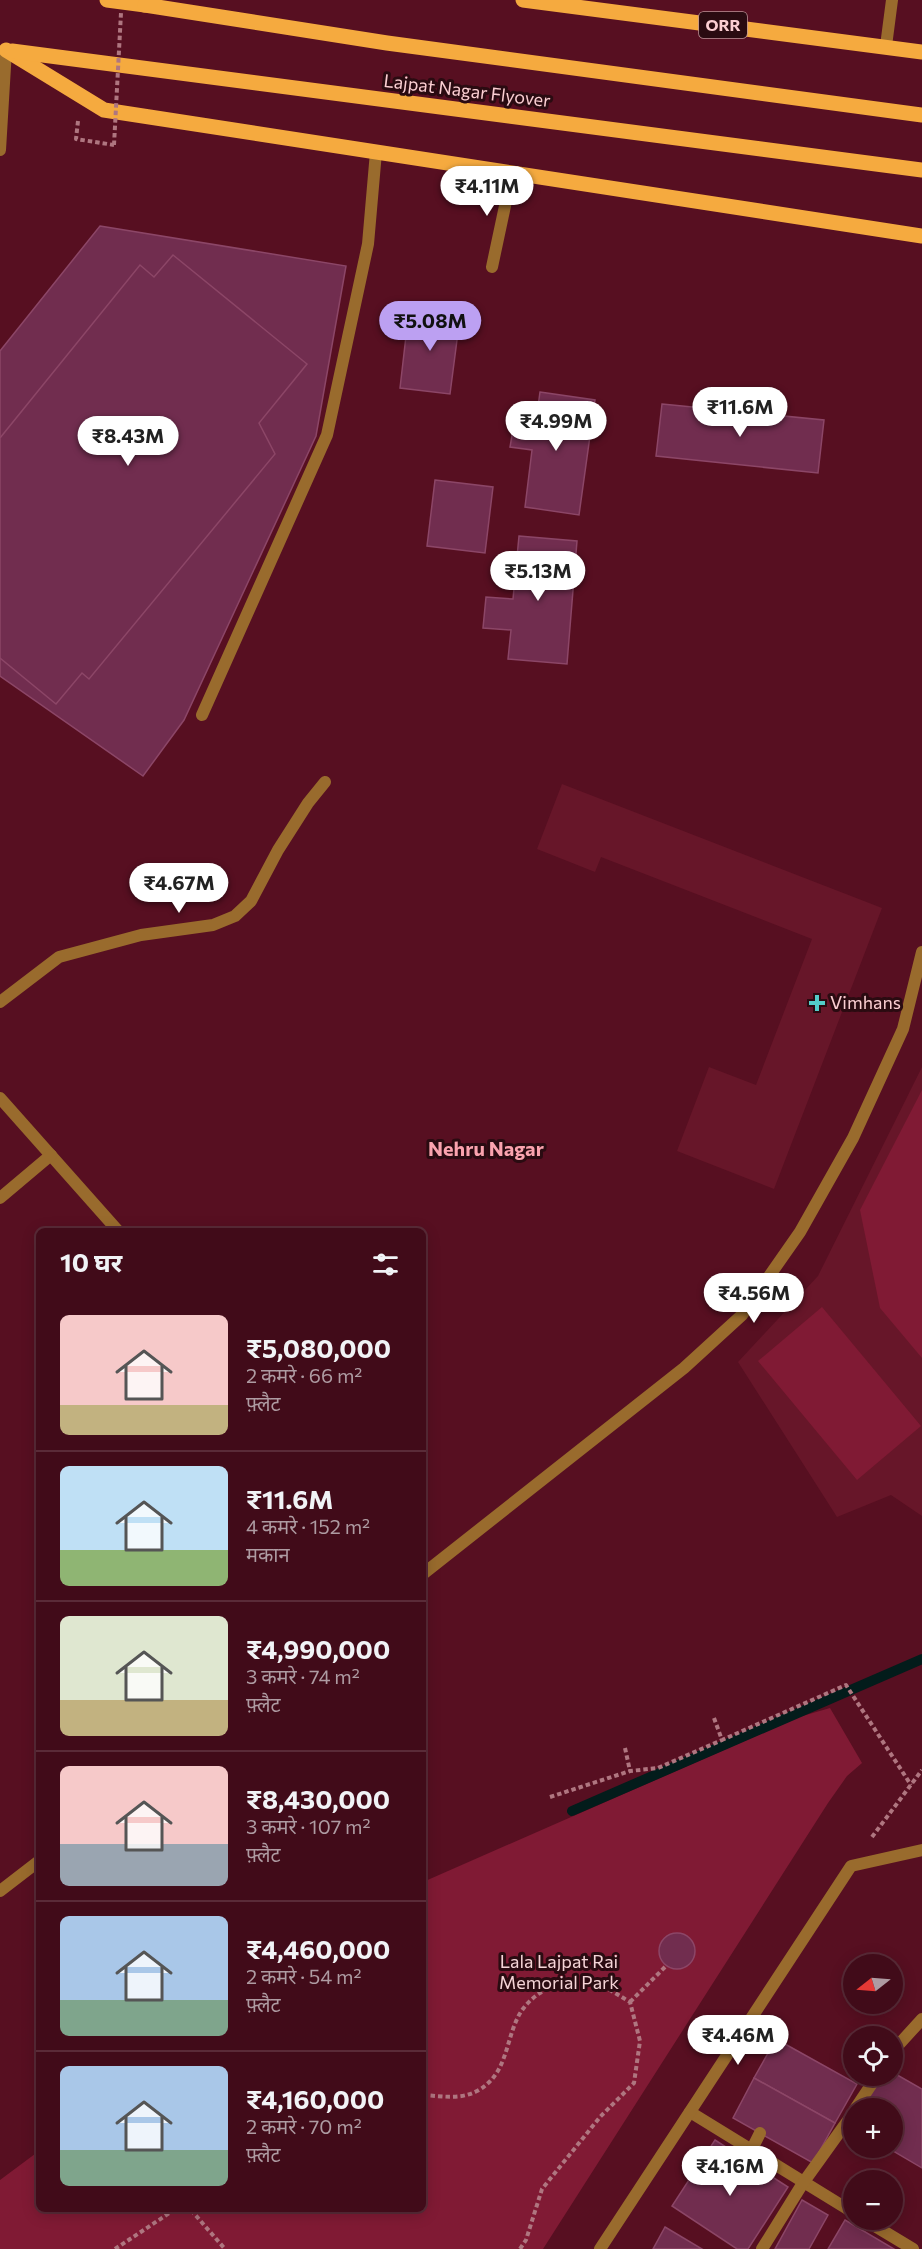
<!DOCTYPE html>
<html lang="hi">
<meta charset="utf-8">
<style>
:root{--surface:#410b19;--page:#4c1926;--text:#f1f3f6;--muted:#ae9ba2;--line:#5a2b38;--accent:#bca0f2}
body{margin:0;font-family:Commissioner,"Noto Sans Devanagari",sans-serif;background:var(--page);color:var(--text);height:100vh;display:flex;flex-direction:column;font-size:22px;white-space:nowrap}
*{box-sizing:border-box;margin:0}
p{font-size:20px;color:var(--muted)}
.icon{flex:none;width:33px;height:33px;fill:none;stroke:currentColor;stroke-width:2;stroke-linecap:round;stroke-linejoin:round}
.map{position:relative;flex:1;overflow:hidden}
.sheet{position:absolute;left:36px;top:1228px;width:390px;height:984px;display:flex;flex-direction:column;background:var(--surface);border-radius:9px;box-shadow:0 3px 15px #0003,0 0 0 2px var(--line)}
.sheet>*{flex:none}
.needle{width:39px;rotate:253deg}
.fabs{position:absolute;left:843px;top:1954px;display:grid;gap:12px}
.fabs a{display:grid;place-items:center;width:60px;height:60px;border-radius:50%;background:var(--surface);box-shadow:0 3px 15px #0003,0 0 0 2px var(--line);font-size:30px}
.price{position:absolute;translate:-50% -51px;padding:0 14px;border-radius:21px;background:#fff;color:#222;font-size:20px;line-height:39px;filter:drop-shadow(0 2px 3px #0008)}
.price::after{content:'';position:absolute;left:50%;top:36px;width:18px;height:14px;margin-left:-9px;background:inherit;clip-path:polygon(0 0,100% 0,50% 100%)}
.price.active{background:var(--accent);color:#111}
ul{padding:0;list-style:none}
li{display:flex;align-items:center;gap:18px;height:150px;padding:0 24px}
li+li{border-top:2px solid var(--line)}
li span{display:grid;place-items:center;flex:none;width:168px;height:120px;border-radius:9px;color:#555}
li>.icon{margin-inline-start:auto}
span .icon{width:72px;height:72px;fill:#fffc;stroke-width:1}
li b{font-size:26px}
h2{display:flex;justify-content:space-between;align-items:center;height:72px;padding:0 24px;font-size:26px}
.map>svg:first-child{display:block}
</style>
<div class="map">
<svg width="922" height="2249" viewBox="0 0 922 2249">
<rect width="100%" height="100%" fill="#570f21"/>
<g fill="#671629">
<path d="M562 784 882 908 774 1189 677 1151 709 1067 756 1085 812 939 601 857 595 872 537 849Z"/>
<path d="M922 1067V1516L891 1495 837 1517 738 1362 818 1276Z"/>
</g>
<g fill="#801a34">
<path d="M922 1090V1358L880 1308 860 1210Z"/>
<path d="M822 1307 921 1426 857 1480 758 1361Z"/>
<path d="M830 1708 862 1763 847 1776 828 1803 543 2249H0V2180L39 2151V2210H423V1882L799 1717Z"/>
</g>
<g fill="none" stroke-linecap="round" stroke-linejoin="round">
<path stroke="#031c1b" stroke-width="10" d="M572 1811 922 1659"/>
</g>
<g fill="#712d4f" stroke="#8c4667" stroke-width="1.5">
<path d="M100 226 346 266 316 436 184 720 143 776 0 676V351Z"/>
<path d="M173 255 307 364 259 423 275 454 89 679 82 673 56 704 0 658V438L140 265 154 277Z"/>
<path d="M409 310 460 317 450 394 400 388Z"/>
<path d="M540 392 595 400 579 515 525 507 532 450 510 447 515 418 536 421Z"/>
<path d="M662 404 824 420 818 473 656 456Z"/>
<path d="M435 480 493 487 485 553 427 546Z"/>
<path d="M519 536 577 541 567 664 508 659 511 630 483 628 486 597 513 599Z"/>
<circle cx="677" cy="1951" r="18"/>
<path d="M776 2039 857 2084 835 2123 754 2078Z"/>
<path d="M892 2072 922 2089V2168L888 2148H892V2109H859L878 2076H892Z"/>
<path d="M754 2078 835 2123 813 2163 733 2118Z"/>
<path d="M715 2140 788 2187 748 2249H737L672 2206Z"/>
<path d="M802 2200 828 2215 809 2249H775Z"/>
<path d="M845 2220 894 2249H828Z"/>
<path d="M665 2227 702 2249H653Z"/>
</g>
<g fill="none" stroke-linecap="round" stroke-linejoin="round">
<g stroke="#af7680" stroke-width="4" stroke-dasharray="4.5 3" stroke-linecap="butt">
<path d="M78 121 76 139 114 145"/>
<path d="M714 1718 722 1740 846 1685 911 1785"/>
<path d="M625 1748 630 1771"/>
<path d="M550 1797 630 1771 658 1768 722 1740"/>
<path d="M872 1837 922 1770"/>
<path d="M630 2002 667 1965"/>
<path d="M423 2095C442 2096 460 2100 477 2091 507 2075 505 2043 518 2017 531 1991 566 1975 593 1983 607 1987 618 1995 630 2002L640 2041 634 2083 600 2117 542 2189 526 2240 520 2249"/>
<path d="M191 2210 225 2249"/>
<path d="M115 2249 174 2210"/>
</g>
<g stroke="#996b2d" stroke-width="12">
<path d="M892 2052 922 2019"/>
<path d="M855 2109 877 2076"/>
<path d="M690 2112 854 2213"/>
<path d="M751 2151 760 2133"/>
<path d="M865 2220 913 2249"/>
<path d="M762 2249 803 2183 854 2112"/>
</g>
<g stroke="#996b2d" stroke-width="12">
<path d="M886 46 892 0"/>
<path d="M0 150 6 50"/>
<path d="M492 267 512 173"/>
<path d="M202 715 327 435 368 244 376 152"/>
<path d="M0 1002 59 957 141 935 213 925 235 916 251 901 278 850 308 803 325 782"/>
<path d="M0 1098 119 1232"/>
<path d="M0 1198 51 1155"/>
<path d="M423 1574 684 1368 742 1315 800 1232 853 1138 903 1029 922 952"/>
<path d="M0 1891 39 1861"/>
<path d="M600 2249 851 1866 922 1850"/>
</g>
<g stroke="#f5aa3f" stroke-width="15">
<path d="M107 0 145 5"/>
<path d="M523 0 922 52"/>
<path d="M6 50 104 110 922 236"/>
<path d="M12 51 922 170"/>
</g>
<path stroke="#af7680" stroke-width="4" stroke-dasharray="4.5 3" stroke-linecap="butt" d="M114 145 121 13"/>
<path stroke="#f5aa3f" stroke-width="15" d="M145 5 387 43 922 115"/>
</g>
<path fill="#53cdc9" stroke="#2a0b11" stroke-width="2" d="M814 994h6v6h6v6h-6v6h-6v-6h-6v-6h6z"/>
<g text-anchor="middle" stroke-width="6" stroke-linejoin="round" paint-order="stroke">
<rect fill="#2a0b11" stroke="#bc9498" stroke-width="1.5" x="699" y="12" width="48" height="26" rx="4.5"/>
<g font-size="16" font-weight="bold" fill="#fbced2">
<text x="723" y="31">ORR</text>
</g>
<g font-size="18" fill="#fbced2" stroke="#2a0b11">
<text transform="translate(467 91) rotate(7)" y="6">Lajpat Nagar Flyover</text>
</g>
<g font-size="18" fill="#fbced2" stroke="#2a0b11" text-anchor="start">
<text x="830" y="1009">Vimhans</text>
</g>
<g font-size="18" fill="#f5d4d7" stroke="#2a0b11">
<text x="559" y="1968">Lala Lajpat Rai<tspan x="559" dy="21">Memorial Park</tspan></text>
</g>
<g font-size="20" font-weight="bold" fill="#faa3ae" stroke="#2a0b11">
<text x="486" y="1156">Nehru Nagar</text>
</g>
</g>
</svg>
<div class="fabs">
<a><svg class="needle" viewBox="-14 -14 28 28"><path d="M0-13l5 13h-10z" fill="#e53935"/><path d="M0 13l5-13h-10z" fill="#ae9ba2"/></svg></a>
<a><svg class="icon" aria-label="locate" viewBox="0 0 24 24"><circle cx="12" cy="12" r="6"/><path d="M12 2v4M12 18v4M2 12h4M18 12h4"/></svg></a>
<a>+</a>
<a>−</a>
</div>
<b class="price" style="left:487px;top:217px">₹4.11M</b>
<b class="price active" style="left:430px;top:352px">₹5.08M</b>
<b class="price" style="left:740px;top:438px">₹11.6M</b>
<b class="price" style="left:556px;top:452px">₹4.99M</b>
<b class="price" style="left:128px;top:467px">₹8.43M</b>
<b class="price" style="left:538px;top:602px">₹5.13M</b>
<b class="price" style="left:179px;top:914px">₹4.67M</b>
<b class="price" style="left:754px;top:1324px">₹4.56M</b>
<b class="price" style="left:738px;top:2066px">₹4.46M</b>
<b class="price" style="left:730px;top:2197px">₹4.16M</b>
<section class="sheet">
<h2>10 घर<svg class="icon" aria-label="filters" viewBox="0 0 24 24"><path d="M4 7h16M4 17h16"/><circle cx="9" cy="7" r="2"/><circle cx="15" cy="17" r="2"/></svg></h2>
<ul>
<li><span style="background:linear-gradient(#f6c9c9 75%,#c2b280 0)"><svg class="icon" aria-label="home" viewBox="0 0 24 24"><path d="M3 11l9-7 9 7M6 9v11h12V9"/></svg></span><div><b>₹5,080,000</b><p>2 कमरे · 66 m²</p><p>फ़्लैट</p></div></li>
<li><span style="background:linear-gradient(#bfe0f5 70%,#8fb573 0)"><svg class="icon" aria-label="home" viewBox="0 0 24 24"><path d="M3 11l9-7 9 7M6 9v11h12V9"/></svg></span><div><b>₹11.6M</b><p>4 कमरे · 152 m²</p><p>मकान</p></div></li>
<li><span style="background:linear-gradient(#dfe7d0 70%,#c2b280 0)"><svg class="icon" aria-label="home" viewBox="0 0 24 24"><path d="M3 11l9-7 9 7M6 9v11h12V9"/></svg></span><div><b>₹4,990,000</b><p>3 कमरे · 74 m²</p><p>फ़्लैट</p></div></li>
<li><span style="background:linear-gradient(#f6c9c9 65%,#9aa5b1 0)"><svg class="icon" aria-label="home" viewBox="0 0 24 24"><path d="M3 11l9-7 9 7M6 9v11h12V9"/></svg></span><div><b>₹8,430,000</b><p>3 कमरे · 107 m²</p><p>फ़्लैट</p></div></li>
<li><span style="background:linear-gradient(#a9c7e8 70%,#7fa58c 0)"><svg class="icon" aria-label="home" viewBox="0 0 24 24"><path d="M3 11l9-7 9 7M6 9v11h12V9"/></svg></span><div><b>₹4,460,000</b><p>2 कमरे · 54 m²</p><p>फ़्लैट</p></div></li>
<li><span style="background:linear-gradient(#a9c7e8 70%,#7fa58c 0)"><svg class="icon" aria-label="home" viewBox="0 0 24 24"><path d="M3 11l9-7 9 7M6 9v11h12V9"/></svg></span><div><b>₹4,160,000</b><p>2 कमरे · 70 m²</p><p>फ़्लैट</p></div></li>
</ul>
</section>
</div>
